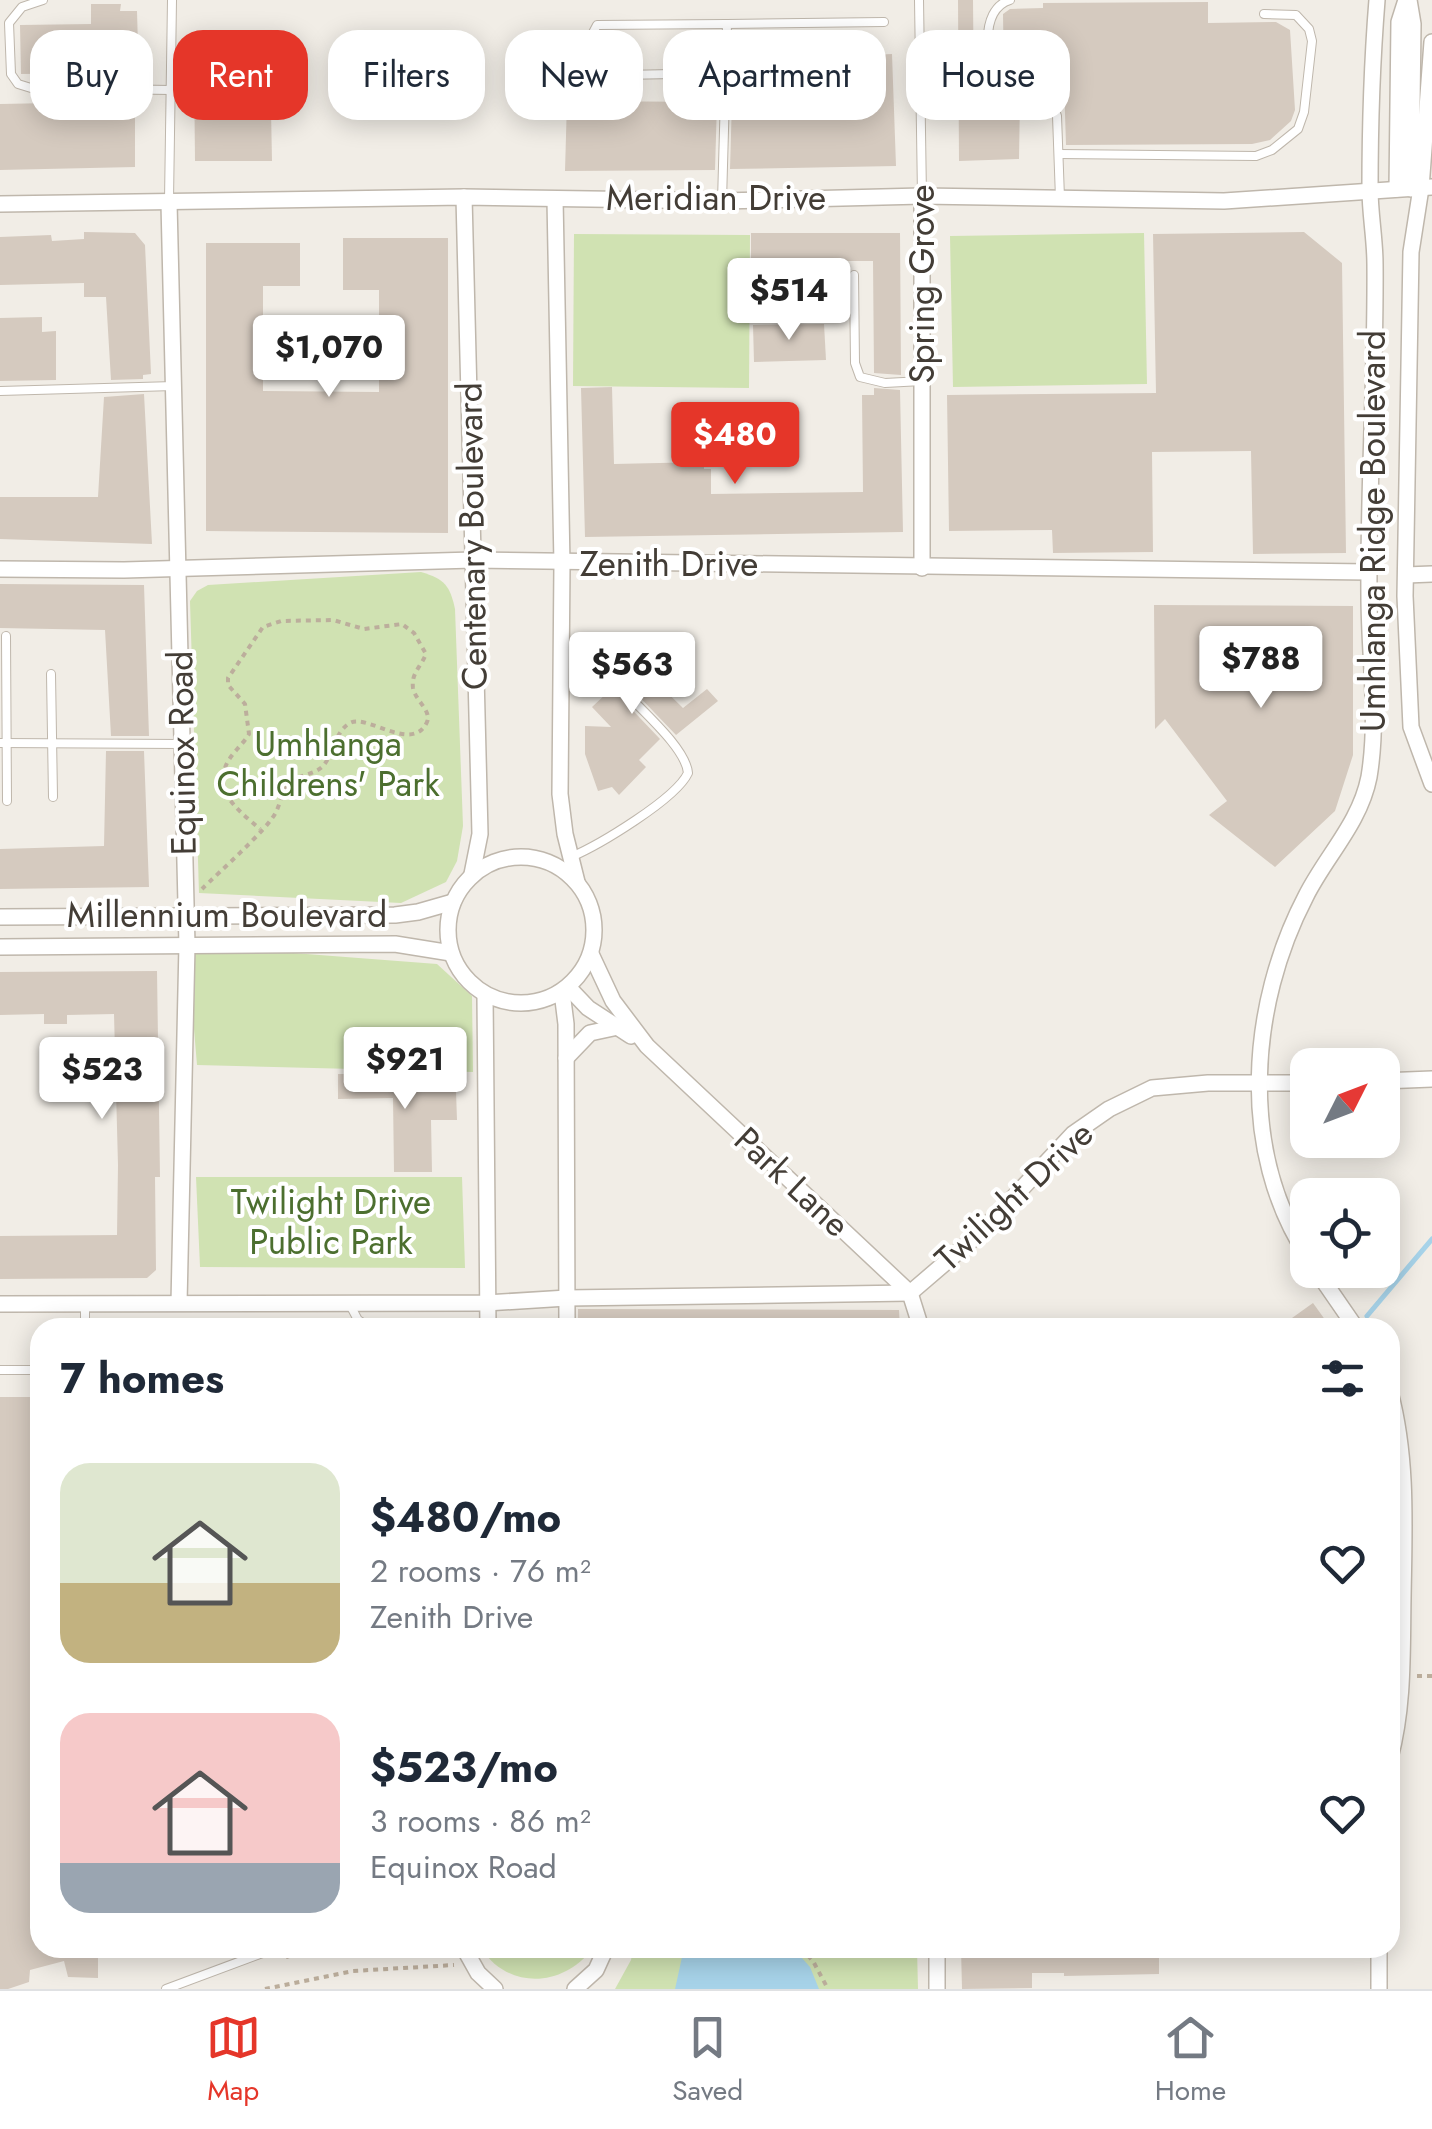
<!DOCTYPE html>
<meta charset="utf-8">
<style>
:root{--surface:#fff;--page:#f2f2f3;--text:#1f2937;--muted:#747a83;--line:#e0e1e3;--accent:#e53629}
body{margin:0;font-family:Jost,sans-serif;background:var(--page);color:var(--text);height:100vh;display:flex;flex-direction:column;font-size:38px;white-space:nowrap}
*{box-sizing:border-box;margin:0}
p{font-size:32px;color:var(--muted)}
.icon{flex:none;width:55px;height:55px;fill:none;stroke:currentColor;stroke-width:2;stroke-linecap:round;stroke-linejoin:round}
.map{position:relative;flex:1;overflow:hidden}
.side{position:absolute;left:30px;top:1318px;width:1370px;height:640px;display:flex;flex-direction:column;background:var(--surface);border-radius:30px;box-shadow:0 5px 25px #0003}
.side>*{flex:none}
.hud{position:absolute;left:30px;top:30px;width:1372px;height:90px;display:flex;gap:20px}
.needle{width:65px;rotate:48deg}
.fabs{position:absolute;left:1290px;top:1048px;display:grid;gap:20px}
.fabs a{display:grid;place-items:center;width:110px;height:110px;border-radius:20px;background:var(--surface);box-shadow:0 5px 25px #0003;font-size:50px}
.price{position:absolute;translate:-50% -85px;padding:0 22px;border-radius:10px;background:#fff;color:#222;font-size:32px;line-height:65px;filter:drop-shadow(0 2px 5px #0008)}
.price::after{content:'';position:absolute;left:50%;top:60px;width:30px;height:22px;margin-left:-15px;background:inherit;clip-path:polygon(0 0,100% 0,50% 100%)}
.price.selected{background:var(--accent);color:#fff}
ul{padding:0;list-style:none}
li{display:flex;align-items:center;gap:30px;height:250px;padding:0 30px}
li span{display:grid;place-items:center;flex:none;width:280px;height:200px;border-radius:30px;color:#555}
li>.icon{margin-inline-start:auto}
span .icon{width:120px;height:120px;fill:#fffc;stroke-width:1}
li b{font-size:42px}
h2{display:flex;justify-content:space-between;align-items:center;height:120px;padding:0 30px;font-size:42px}
.pill{padding:0 35px;border-radius:30px;background:var(--surface);box-shadow:0 5px 25px #0003;font-size:35px;line-height:90px}
.pill.selected{background:var(--accent);color:#fff}
.tab-bar{display:flex;justify-content:space-around;align-items:center;height:140px;border-top:2px solid var(--line);background:var(--surface);font-size:28px;color:var(--muted)}
.tab-bar a{display:grid;justify-items:center;gap:5px}
.tab-bar .selected{color:var(--accent)}
.map>svg:first-child{display:block}
</style>
<div class="map">
<svg width="1432" height="1989" viewBox="0 0 1432 1989">
<rect width="100%" height="100%" fill="#f1ede6"/>
<g fill="#d0e2b2">
<path d="M1144 233 1147 384 953 387 950 236Z"/>
<path d="M574 234 750 235 749 388 573 386Z"/>
<path d="M421 572C445 579 450 586 455 609L463 826 457 861 446 882 401 903 199 893 190 601 197 591 208 585Z"/>
<path d="M187 945 437 964 472 996 473 1072 197 1065Z"/>
<path d="M462 1177 465 1268 200 1267 196 1177Z"/>
<path d="M481 1948H593C562 1989 507 1989 481 1948Z"/>
<path d="M633 1948H917L918 1989H615L631 1960Z"/>
</g>
<path fill="#a7d3e9" d="M684 1948H793L810 1967 819 1989H675Z"/>
<g fill="none" stroke-linecap="round" stroke-linejoin="round">
<path stroke="#a7d3e9" stroke-width="5" d="M1367 1316 1432 1239"/>
</g>
<g fill="#d5cabf">
<path d="M958 0H973L974 108 1004 107V96L1020 98 1019 159 959 161Z"/>
<path d="M1208 2V23L1276 22 1290 30 1295 110 1291 121 1270 140 1252 144 1066 145 1064 82H1020L1004 79 1003 14 1010 9 1043 8V3Z"/>
<path d="M91 4H121L120 11H137L139 82H102V73L21 74 20 25 91 24Z"/>
<path d="M892 54 896 166 730 169 732 100 831 105 832 70 829 57Z"/>
<path d="M270 59 272 161H195L194 63Z"/>
<path d="M103 97H135V167L0 170V104L103 102Z"/>
<path d="M567 101 717 102 715 170 565 171Z"/>
<path d="M84 232 135 233 145 245 151 374 143 375V379L111 380 106 297H84V283L0 285V237L51 235 52 241 84 239Z"/>
<path d="M1304 232 1342 263 1346 553 1253 554 1251 451 1152 452 1153 552 1053 553 1052 530 949 531 947 395 1156 393 1153 234Z"/>
<path d="M751 233H900L901 375 874 373 873 261H824V277H808V264H773V283L751 284Z"/>
<path d="M343 238H448V533L206 531V243H300V286H263V391L379 392V290H343Z"/>
<path d="M42 317V332L56 331V380L0 381V318Z"/>
<path d="M824 324 826 360 754 362 753 325Z"/>
<path d="M612 387 614 464 704 462V469H711V494L863 492 862 395H874V388L900 390 903 532 585 537 581 388Z"/>
<path d="M144 394 152 544 0 539V497H98L104 397Z"/>
<path d="M0 584 144 585 149 736H111L105 630 0 628Z"/>
<path d="M1154 605 1353 606V755L1335 811 1275 867 1209 815 1227 801 1165 719 1155 729Z"/>
<path d="M638 633 661 656 645 671 683 708 707 689 718 701 676 735 629 686 620 685 619 696 660 739 639 760 646 767 619 795 612 787 598 791 585 754V726L611 727 592 707 608 692 597 681 602 676 597 671Z"/>
<path d="M106 751H144L149 887 0 889V849L104 846Z"/>
<path d="M157 971 160 1177H155L156 1270 147 1278 0 1279V1236L117 1235 118 1165 114 1014 67 1015V1024H44V1014L0 1015V972Z"/>
<path d="M338 1074H420L441 1091H456L457 1120H431L432 1172H394L393 1098 338 1099Z"/>
<path d="M1313 1303 1331 1328H1278Z"/>
<path d="M578 1309 899 1310 900 1328H578Z"/>
<path d="M0 1397H40V1948H98V1978L68 1977 64 1961 30 1970 29 1982 8 1989H0Z"/>
<path d="M961 1948H1159V1974L1064 1976V1973H1032V1988L962 1989Z"/>
</g>
<g fill="none" stroke-linecap="round" stroke-linejoin="round">
<g stroke="#bfb7ac" stroke-width="10">
<g id="lane">
<path d="M43 0 22 7 9 23 11 74 18 84 31 88 172 90"/>
<path d="M919 0 922 196"/>
<path d="M1010 0C978 10 986 66 1000 88L1029 91 1053 105 1057 116 1060 198"/>
<path d="M727 24 597 25 587 44 589 64 598 70 622 75 825 71"/>
<path d="M1059 154 1256 156 1272 150 1298 129 1304 112 1312 41 1309 29 1296 15 1264 14"/>
<path d="M169 200 172 0"/>
<path d="M722 201 727 24 884 22"/>
<path d="M854 275 855 363 860 377 885 383 922 381"/>
<path d="M0 391 174 386"/>
<path d="M6 636 7 801"/>
<path d="M51 674 53 797"/>
<path d="M0 743 182 744"/>
<path d="M571 857C599 845 676 799 688 773 686 748 641 710 624 691"/>
<path d="M349 1303 358 1320 371 1328"/>
<path d="M85 1328V1303"/>
<path d="M0 1370H40"/>
<path d="M166 1989 276 1948"/>
</g>
</g>
<g stroke="#bfb7ac" stroke-width="18">
<g id="street">
<path d="M1409 0 1413 24 1411 189"/>
<path d="M1432 42 1421 188 1411 252 1405 596 1411 727 1432 784"/>
<path d="M1397 189 1399 22 1406 0"/>
<path d="M922 196V568"/>
<path d="M464 197 480 834 472 874"/>
<path d="M555 199 562 564 560 794 565 834 577 882"/>
<path d="M169 203 187 945 179 1303"/>
<path d="M0 204 464 197 722 201 922 196 1224 201 1432 187"/>
<path d="M0 569 124 570 473 560 1369 572"/>
<path d="M1406 575 1432 574"/>
<circle cx="521" cy="930" r="73"/>
<path d="M0 917 395 915 418 912 453 902"/>
<path d="M0 947 395 944 451 953"/>
<path d="M591 954 613 1001 647 1046 910 1293 921 1328"/>
<path d="M568 987 588 1008 631 1036"/>
<path d="M562 992 566 1024 567 1328"/>
<path d="M485 995 488 1328"/>
<path d="M566 1058 590 1033 618 1027"/>
<path d="M1382 1081 1432 1079"/>
<path d="M1308 1257C1238 1151 1249 1005 1306 896 1326 856 1360 823 1369 777 1379 717 1369 656 1369 596 1368 485 1376 375 1375 264 1375 239 1370 214 1370 189 1370 126 1372 62 1377 0"/>
<path d="M1316 1270 1356 1328"/>
<path d="M0 1304 486 1303 567 1298 910 1293 980 1233 1073 1134 1109 1109 1152 1088 1208 1083H1308"/>
<path d="M1390 1392C1408 1459 1404 1530 1403 1598 1402 1652 1404 1706 1390 1758"/>
<path d="M464 1948 478 1973 495 1989"/>
<path d="M937 1948V1989"/>
<path d="M575 1989 596 1970 606 1948"/>
<path d="M1379 1989V1948"/>
</g>
</g>
<g stroke="#bcae9c" stroke-width="4" stroke-dasharray="5 5" stroke-linecap="butt">
<path d="M202 889C218 873 268 829 276 812 281 802 281 793 289 784 297 774 312 776 322 767 334 755 334 732 350 723 366 713 413 754 427 722 432 711 415 700 413 688 411 673 421 667 426 654L414 633 402 624 364 629 333 620 281 621 263 627 228 678V685L245 704 249 734C242 746 229 755 225 768 215 795 243 814 260 829"/>
<path d="M1417 1676H1432"/>
<path d="M801 1948 813 1961 828 1989"/>
<path d="M286 1957 315 1948"/>
<path d="M265 1989 353 1971 454 1965"/>
</g>
<use href="#lane" stroke="#fff" stroke-width="8"/>
<use href="#street" stroke="#fff" stroke-width="15"/>
</g>
<g text-anchor="middle" stroke-width="8" stroke-linejoin="round" paint-order="stroke">
<g font-size="35" fill="#433d36" stroke="#fff">
<text x="716" y="210">Meridian Drive</text>
<text transform="translate(922 284) rotate(-90)" y="12">Spring Grove</text>
<text transform="translate(1373 531) rotate(-90)" y="12">Umhlanga Ridge Boulevard</text>
<text transform="translate(472 536) rotate(-91)" y="12">Centenary Boulevard</text>
<text x="669" y="576">Zenith Drive</text>
<text transform="translate(182 753) rotate(-91)" y="12">Equinox Road</text>
<text x="227" y="927">Millennium Boulevard</text>
<text transform="translate(792 1182) rotate(43)" y="12">Park Lane</text>
<text transform="translate(1014 1196) rotate(-43)" y="12">Twilight Drive</text>
</g>
<g font-size="35" fill="#4c6f2f" stroke="#fff">
<text x="328" y="756">Umhlanga<tspan x="328" dy="40">Childrens' Park</tspan></text>
<text x="331" y="1214">Twilight Drive<tspan x="331" dy="40">Public Park</tspan></text>
</g>
</g>
</svg>
<div class="fabs">
<a><svg class="needle" viewBox="-14 -14 28 28"><path d="M0-13l5 13h-10z" fill="#e53935"/><path d="M0 13l5-13h-10z" fill="#747a83"/></svg></a>
<a><svg class="icon" aria-label="locate" viewBox="0 0 24 24"><circle cx="12" cy="12" r="6"/><path d="M12 2v4M12 18v4M2 12h4M18 12h4"/></svg></a>
</div>
<b class="price" style="left:789px;top:343px">$514</b>
<b class="price" style="left:329px;top:400px">$1,070</b>
<b class="price selected" style="left:735px;top:487px">$480</b>
<b class="price" style="left:1261px;top:711px">$788</b>
<b class="price" style="left:632px;top:717px">$563</b>
<b class="price" style="left:405px;top:1112px">$921</b>
<b class="price" style="left:102px;top:1122px">$523</b>
<div class="hud">
<a class="pill">Buy</a>
<a class="pill selected">Rent</a>
<a class="pill">Filters</a>
<a class="pill">New</a>
<a class="pill">Apartment</a>
<a class="pill">House</a>
</div>
<section class="side">
<h2>7 homes<svg class="icon" aria-label="filters" viewBox="0 0 24 24"><path d="M4 7h16M4 17h16"/><circle cx="9" cy="7" r="2"/><circle cx="15" cy="17" r="2"/></svg></h2>
<ul>
<li><span style="background:linear-gradient(#dfe7d0 60%,#c2b280 0)"><svg class="icon" aria-label="home" viewBox="0 0 24 24"><path d="M3 11l9-7 9 7M6 9v11h12V9"/></svg></span><div><b>$480/mo</b><p>2 rooms · 76 m²</p><p>Zenith Drive</p></div><svg class="icon" aria-label="heart" viewBox="0 0 24 24"><path d="M12 20l-8-8c-3-5 5-10 8-4 3-6 11-1 8 4z"/></svg></li>
<li><span style="background:linear-gradient(#f6c9c9 75%,#9aa5b1 0)"><svg class="icon" aria-label="home" viewBox="0 0 24 24"><path d="M3 11l9-7 9 7M6 9v11h12V9"/></svg></span><div><b>$523/mo</b><p>3 rooms · 86 m²</p><p>Equinox Road</p></div><svg class="icon" aria-label="heart" viewBox="0 0 24 24"><path d="M12 20l-8-8c-3-5 5-10 8-4 3-6 11-1 8 4z"/></svg></li>
</ul>
</section>
</div>
<nav class="tab-bar">
<a class="selected"><svg class="icon" aria-label="map" viewBox="0 0 24 24"><path d="M3 6l6-2 6 2 6-2v14l-6 2-6-2-6 2zM9 4v14M15 6v14"/></svg>Map</a>
<a><svg class="icon" aria-label="saved" viewBox="0 0 24 24"><path d="M7 4h10v16l-5-4-5 4z"/></svg>Saved</a>
<a><svg class="icon" aria-label="home" viewBox="0 0 24 24"><path d="M3 11l9-7 9 7M6 9v11h12V9"/></svg>Home</a>
</nav>
